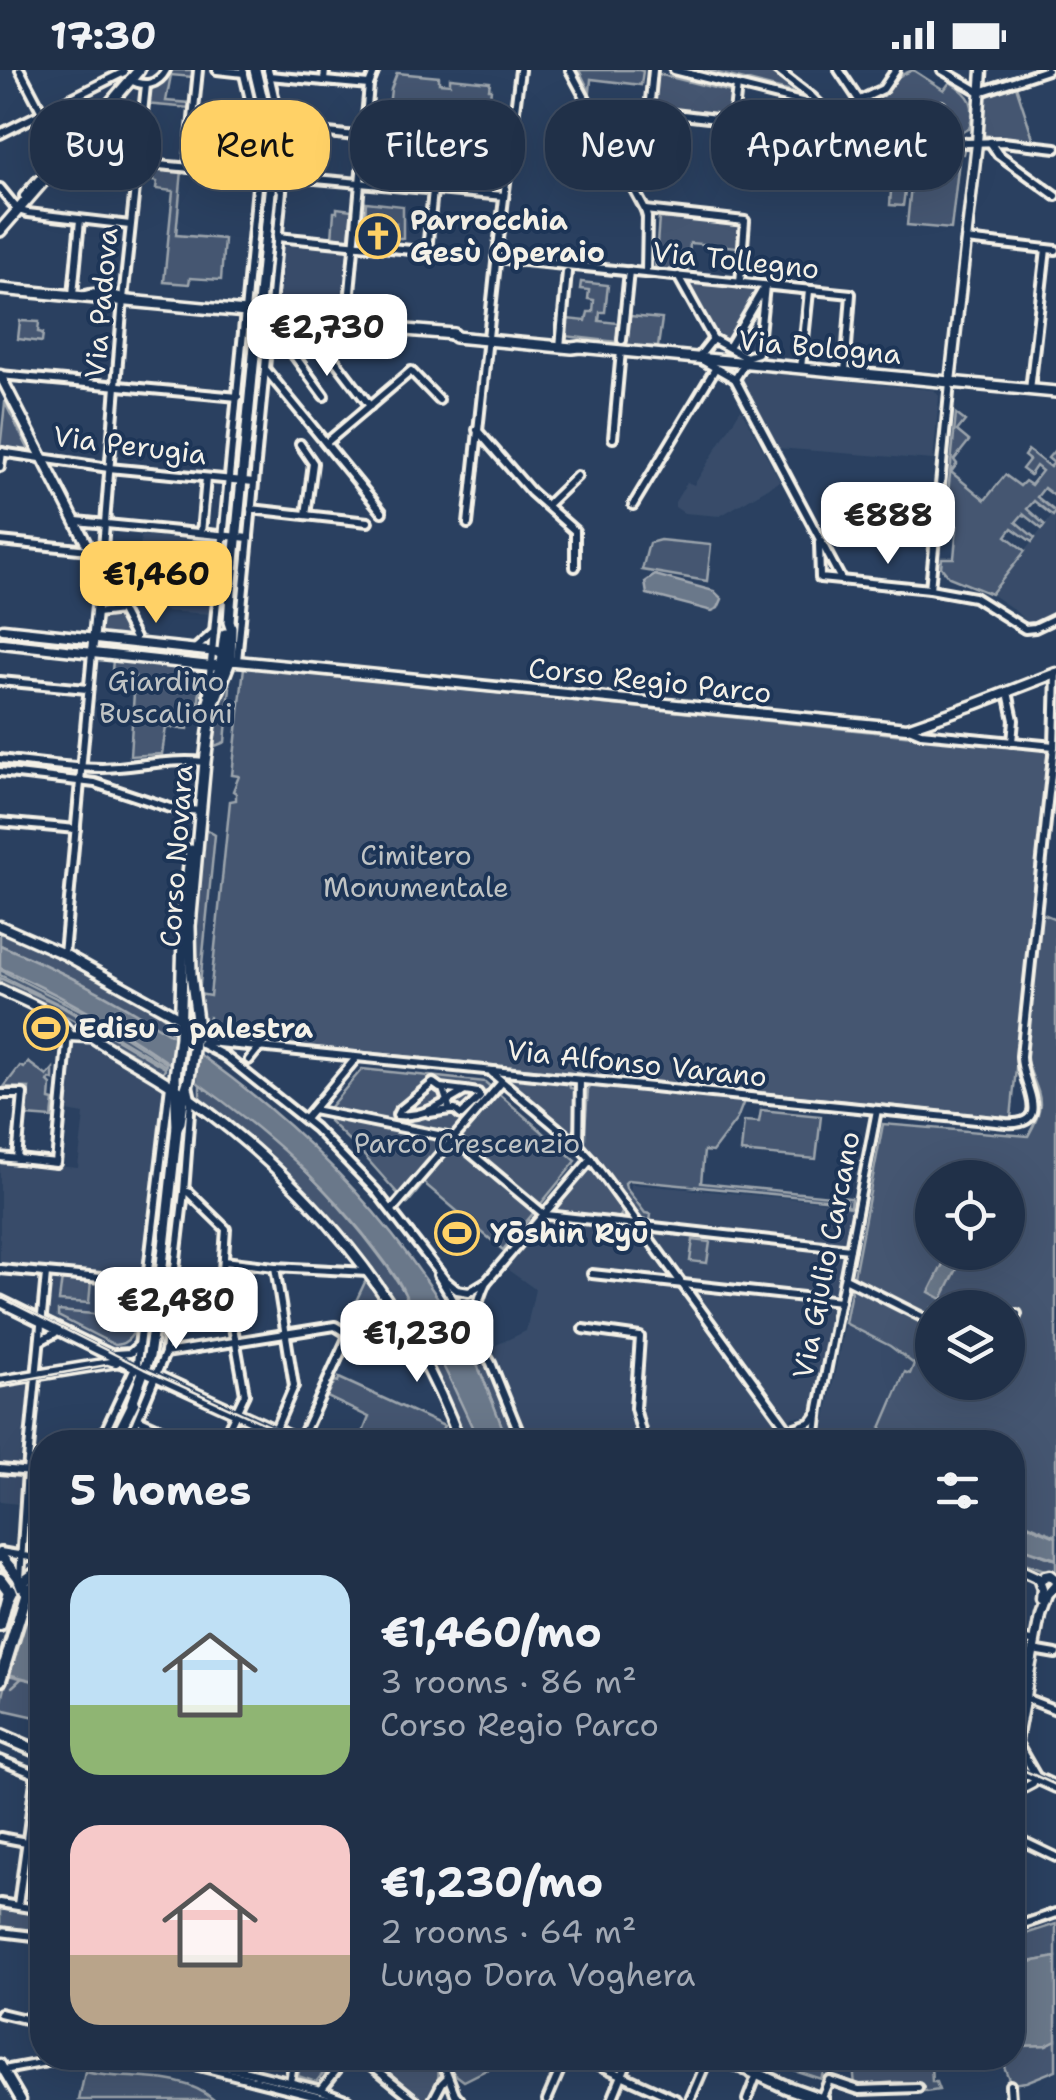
<!DOCTYPE html>
<meta charset="utf-8">
<style>
:root{--surface:#203048;--page:#28384f;--text:#f1f3f6;--muted:#a2a9b4;--line:#3d4b60;--accent:#ffd166}
body{margin:0;font-family:"Shantell Sans",sans-serif;background:var(--page);color:var(--text);height:100vh;display:flex;flex-direction:column;font-size:38px;white-space:nowrap}
*{box-sizing:border-box;margin:0}
p{font-size:32px;color:var(--muted)}
.icon{flex:none;width:55px;height:55px;fill:none;stroke:currentColor;stroke-width:2;stroke-linecap:round;stroke-linejoin:round}
.map{position:relative;flex:1;overflow:hidden}
.details{position:absolute;left:30px;top:1360px;width:995px;height:640px;display:flex;flex-direction:column;background:var(--surface);border-radius:40px;box-shadow:0 10px 40px #0002,0 0 0 2px var(--line)}
.details>*{flex:none}
.guide{position:absolute;left:30px;top:30px;width:998px;height:90px;display:flex;gap:20px}
.controls{position:absolute;left:915px;top:1090px;display:grid;gap:20px}
.controls a{display:grid;place-items:center;width:110px;height:110px;border-radius:50%;background:var(--surface);box-shadow:0 10px 40px #0002,0 0 0 2px var(--line);font-size:50px}
.price{position:absolute;translate:-50% -85px;padding:0 22px;border-radius:20px;background:#fff;color:#222;font-size:32px;line-height:65px;filter:drop-shadow(0 2px 5px #0008)}
.price::after{content:'';position:absolute;left:50%;top:60px;width:30px;height:22px;margin-left:-15px;background:inherit;clip-path:polygon(0 0,100% 0,50% 100%)}
.price.current{background:var(--accent);color:#111}
ul{padding:0;list-style:none}
li{display:flex;align-items:center;gap:30px;height:250px;padding:0 40px}
li span{display:grid;place-items:center;flex:none;width:280px;height:200px;border-radius:30px;color:#555}
li>.icon{margin-inline-start:auto}
span .icon{width:120px;height:120px;fill:#fffc;stroke-width:1}
li b{font-size:42px}
h2{display:flex;justify-content:space-between;align-items:center;height:120px;padding:0 40px;font-size:42px}
.chip{padding:0 35px;border-radius:40px;background:var(--surface);box-shadow:0 10px 40px #0002,0 0 0 2px var(--line);font-size:35px;line-height:90px}
.chip.current{background:var(--accent);color:#111}
.status{display:flex;justify-content:space-between;align-items:center;height:70px;padding:0 50px;background:var(--surface);direction:ltr}
.status svg{height:28px;fill:currentColor}
.map>svg:first-child{display:block}
</style>
<div class="status"><b>17:30</b><svg viewBox="0 0 49 12"><path d="M0 12V9h3v3zM5 12V6h3v6zM10 12V3h3v9zM15 12V0h3v12zM26 1h20v11H26zM47 4h2v5h-2z"/></svg></div>
<div class="map">
<svg width="1056" height="2030" viewBox="0 0 1056 2030">
<rect width="100%" height="100%" fill="#2a4060"/>
<filter id="ink" filterUnits="userSpaceOnUse"><feTurbulence type="fractalNoise" baseFrequency=".01" numOctaves="2"/><feDisplacementMap in="SourceGraphic" scale="20" xChannelSelector="R" yChannelSelector="G"/><feConvolveMatrix kernelMatrix="1 2 1 2 8 2 1 2 1" color-interpolation-filters="sRGB"/></filter>
<g filter="url(#ink)">
<g fill="#374c69">
<path d="M284 175 348 180 342 244 277 238Z"/>
<path d="M750 301 934 320 939 326 933 390 777 378 741 312Z"/>
<path d="M741 339 780 411 720 446 684 443 675 437V432L687 412 694 415Z"/>
<path d="M1056 441V542L1029 554 1013 539 991 524Z"/>
<path d="M141 465 217 473 210 544 163 541 165 512 155 510 157 484 140 481Z"/>
<path d="M83 968 163 1016 140 1207 0 1194V1091L78 1098 84 1044 67 1041 74 971Z"/>
<path d="M631 1114 854 1134 812 1346 793 1347 778 1362 775 1372H529L492 1277 526 1261 535 1219 501 1195 552 1143 627 1150Z"/>
<path d="M52 1208 141 1216 136 1267 117 1280 48 1245Z"/>
<path d="M845 1253 890 1276 914 1294 880 1372H821Z"/>
<path d="M29 1312 19 1398 0 1396V1317Z"/>
<path d="M0 1402 22 1405 19 1434 0 1432Z"/>
</g>
<g fill="#445771" stroke="#9ca4ac" stroke-width="2.5" fill-rule="evenodd">
<path d="M169 0H193L192 7 171 5 166 31 190 33V38L145 34 147 16 160 13Z"/>
<path d="M579 0H639L643 1 641 15 591 9 590 22Z"/>
<path d="M705 0H773L803 25Z"/>
<path d="M913 0 944 20 950 12C971 25 977 34 969 59L957 63 866 40V32L885 24 899 6Z"/>
<path d="M397 3 439 7V13L450 14V8L490 12 489 19H491L485 74 506 77 505 91 487 89 481 80V74L386 64 381 78 367 76 369 61 386 63 391 19Z"/>
<path d="M658 4 731 22 728 45 653 37Z"/>
<path d="M1016 16 1034 71 982 65 984 27Z"/>
<path d="M909 65 964 80 963 84 907 79Z"/>
<path d="M914 85 959 90 951 159 907 155Z"/>
<path d="M867 95 894 97 892 111 906 113 903 136 890 135 891 121 864 118Z"/>
<path d="M154 97 182 100 176 165 224 169 221 210 190 208 189 214 164 212 173 121 156 119 157 112 153 111Z"/>
<path d="M366 132 403 136V168H396V153L365 150Z"/>
<path d="M337 138 352 140 349 170 332 169 334 142H337Z"/>
<path d="M659 148 739 154 738 177 690 173 688 202 655 199Z"/>
<path d="M688 211 761 219 727 271 714 263Z"/>
<path d="M581 212 608 215 605 242H600L599 251 618 253 617 272 565 266 567 249 586 251 588 242H593L594 230 588 229 589 220 580 219Z"/>
<path d="M630 246 662 249 658 277 627 275Z"/>
<path d="M20 251 39 252 38 262 43 263 42 272 18 269Z"/>
<path d="M5 333 30 382 0 379Z"/>
<path d="M956 344 965 351 957 361 969 371 954 390 957 394 951 402 985 430 1005 405 1020 416 1025 411 1031 415 1042 401 1036 396 1030 405 1022 399 1029 390 1024 386 1028 380 1050 397 1054 393 1048 388 1054 381 1056 383V427L1044 418 1037 427 1056 442 1053 446 1034 431 1027 439 1045 455 1042 459 1023 444 1016 452 1035 468 1032 472 1012 458 1006 466 1025 481 991 524 949 507 941 497 942 488H954L957 456 945 454Z"/>
<path d="M660 470 711 475 707 511 642 500 649 473Z"/>
<path d="M112 544H120L132 570 97 564 100 545Z"/>
<path d="M9 562 91 571 90 580 8 571Z"/>
<path d="M97 572 210 584 209 593 97 579Z"/>
<path d="M113 590 202 600 197 650 189 649 188 659 166 657 162 684 130 686 135 606 112 601Z"/>
<path d="M244 597 1048 680 1011 1048 207 966 209 946 206 961H203L195 916 194 860 202 764 203 760H207L215 765 199 924 210 926 230 731 236 730V723L233 721 239 706 232 705Z"/>
<path d="M227 607 230 617 225 672 215 676 211 672 213 645Z"/>
<path d="M1041 843 1056 849V1466L1013 1448 1012 1372H875L905 1302 910 1304 914 1294 890 1276 845 1253 883 1054 1028 1066C1050 1028 1037 1026 1026 988ZM932 1108H1008V1182H932ZM932 1238H1008V1312H932Z"/>
<path d="M0 859C59 885 121 914 172 953L170 965 68 906 0 875Z"/>
<path d="M0 900 94 947 166 993V996L71 940 0 905Z"/>
<path d="M0 908 57 934 165 998V1000L159 1004 139 991 138 987 43 933 0 912Z"/>
<path d="M28 992 47 1006 53 999V1010L50 1009 48 1012 51 1015 50 1030 54 1031 52 1048 27 1046 29 1018 4 1017 20 996 24 998Z"/>
<path d="M362 999 485 1012 576 1091 503 1180 424 1113 407 1134 360 1081 329 1051 330 1037Z"/>
<path d="M505 1006 569 1014 570 1018 575 1019 574 1064H570L504 1008Z"/>
<path d="M200 1014C220 1029 242 1043 262 1060 299 1092 333 1128 364 1166 382 1189 399 1211 412 1237L398 1238C371 1200 344 1161 311 1127 276 1091 239 1060 200 1029Z"/>
<path d="M591 1016 744 1031 737 1049 712 1082 704 1081 701 1113 851 1128 850 1137 846 1136V1128L845 1131 628 1110 625 1113 626 1118 645 1143 651 1144 650 1152H643L584 1072 588 1020Z"/>
<path d="M761 1040 821 1046 816 1089 741 1082 744 1051 759 1052Z"/>
<path d="M589 1099 594 1102 621 1139 622 1143 619 1148 557 1141V1134L584 1101Z"/>
<path d="M693 1170 710 1172 707 1193 690 1191Z"/>
<path d="M62 1208 91 1211 89 1233 59 1231Z"/>
<path d="M366 1210 383 1233 384 1242 347 1250Z"/>
<path d="M101 1212 131 1215 130 1237 99 1234Z"/>
<path d="M58 1241 129 1247V1250L138 1251C134 1262 130 1274 115 1275L58 1246Z"/>
<path d="M455 1241 493 1309 518 1372H508L481 1303 447 1242Z"/>
<path d="M415 1244H417L451 1309 479 1372H462L431 1297 410 1258V1251Z"/>
<path d="M339 1308 444 1356 437 1372H387L363 1362 369 1347 327 1327 335 1311 338 1312Z"/>
<path d="M1012 1475 1056 1490V1504L1013 1489Z"/>
<path d="M8 1605 42 1613V1654L39 1653 40 1648 0 1639Z"/>
<path d="M0 1839 42 1845V1863L0 1858Z"/>
<path d="M1056 1854V1887L1013 1895V1868Z"/>
<path d="M1056 1970V2000L1026 2012 1011 2014 1001 1989 931 1996 932 2012H936L939 2020 926 2022 917 2013 895 2012 855 2016 853 1994 824 2000 821 2009 793 2000 795 1992 783 1988H1012L1013 1976 1046 1975Z"/>
<path d="M311 1988H326L331 1993 316 2012 298 2006 301 1993 309 1994Z"/>
<path d="M369 1988H435C442 2003 438 2016 429 2030H421Z"/>
<path d="M448 1988H510L464 2011 452 2002Z"/>
<path d="M85 2002C126 2012 180 2000 214 2030H79Z"/>
</g>
<g fill="#6a788a" stroke="#a1a8b0" stroke-width="2.5">
<path d="M655 505 714 521 722 529 718 538 712 541 647 524 645 512Z"/>
<path d="M0 875C193 955 363 1092 466 1274 484 1305 495 1340 508 1372H479C458 1326 437 1280 411 1236 406 1228 403 1218 397 1209 336 1120 261 1055 172 995 118 958 61 924 0 898Z"/>
<path d="M945 1190 958 1197 942 1229 929 1222Z"/>
<path d="M1013 1449 1056 1467V1489L1013 1475Z"/>
<path d="M26 1540 42 1546V1613L0 1602Z"/>
<path d="M1056 1887V1970L1046 1975 1013 1976V1895Z"/>
</g>
<g fill="#2a4060">
<path d="M172 964 200 982 197 1014 169 995Z"/>
<path d="M1 1527 27 1535 6 1609 0 1607Z"/>
</g>
<g fill="none" stroke-linecap="round" stroke-linejoin="round">
<path stroke="#a1a8b0" stroke-width="2.5" d="M12 1617 22 1608"/>
<g stroke="#f4f1e8" stroke-width="14">
<g id="minor">
<path d="M20 0 42 42 67 84 136 93 504 126"/>
<path d="M217 0 244 3"/>
<path d="M570 0 645 140 647 147 646 202"/>
<path d="M653 0 649 41 733 51 737 16"/>
<path d="M674 0 966 73 1003 72 1056 78"/>
<path d="M777 0 812 27 821 36"/>
<path d="M839 0 859 30 863 48"/>
<path d="M942 0 980 22 1047 0"/>
<path d="M269 6 369 15"/>
<path d="M129 9C144 18 158 15 166 0"/>
<path d="M324 11 325 0"/>
<path d="M860 30 883 19 896 0"/>
<path d="M194 47 256 52"/>
<path d="M282 58 365 67"/>
<path d="M905 58 908 49 941 36"/>
<path d="M0 64 124 2"/>
<path d="M990 72 998 84 1056 126"/>
<path d="M263 87C265 101 277 106 280 119"/>
<path d="M188 98 198 0"/>
<path d="M0 118 18 140 28 143 130 155"/>
<path d="M24 126 39 109 43 108"/>
<path d="M645 140 745 151 740 213"/>
<path d="M277 167 432 182"/>
<path d="M966 170 1056 180"/>
<path d="M427 181 433 120"/>
<path d="M496 188 851 224 845 302"/>
<path d="M678 206 713 269"/>
<path d="M73 225 80 150"/>
<path d="M85 225C96 221 116 223 126 229"/>
<path d="M310 252 312 260 370 336"/>
<path d="M347 255 369 15 375 0"/>
<path d="M269 266 283 270 312 260"/>
<path d="M713 269 746 287 745 293 735 309 698 288Z"/>
<path d="M283 270 324 326"/>
<path d="M622 270 629 201"/>
<path d="M560 277 567 202"/>
<path d="M729 277 762 221"/>
<path d="M746 287 758 283 765 216"/>
<path d="M801 298 809 221"/>
<path d="M266 300 382 442"/>
<path d="M0 305 238 327"/>
<path d="M735 309 842 511"/>
<path d="M1030 320 1046 179"/>
<path d="M477 360 531 422 575 461V497"/>
<path d="M613 368 621 281"/>
<path d="M326 373 411 301 439 330"/>
<path d="M300 374 313 393 306 445"/>
<path d="M0 382 109 398 254 412"/>
<path d="M0 397 2 382"/>
<path d="M547 435 577 406"/>
<path d="M633 435 715 299"/>
<path d="M251 439 368 452"/>
<path d="M76 451 249 468"/>
<path d="M468 454 496 193 520 0"/>
<path d="M201 463 206 408"/>
<path d="M0 471 89 480"/>
<path d="M819 472 820 508 930 519 974 527 1025 559 1035 558 1056 548"/>
<path d="M930 519 950 312"/>
<path d="M97 543 121 540"/>
<path d="M135 568 101 503 123 229 146 15"/>
<path d="M195 579 214 562"/>
<path d="M237 591 286 79 268 0"/>
<path d="M0 611 87 619"/>
<path d="M1008 622 1014 650 1012 672"/>
<path d="M208 624 261 76 243 0"/>
<path d="M909 658 921 663 1054 676"/>
<path d="M0 689C34 693 68 698 102 698 137 697 170 688 205 692"/>
<path d="M0 702 95 713 170 738 200 741"/>
<path d="M0 752 76 759"/>
<path d="M64 884 92 583"/>
<path d="M195 964 208 972 1006 1053C1056 1056 1020 1012 1021 986L1054 676 1056 603"/>
<path d="M202 974 225 986 315 1058 376 1121 446 1211 457 1220 469 1222 487 1211 591 1089"/>
<path d="M249 990 257 980 262 977"/>
<path d="M492 1003 579 1076 591 1089 790 1362"/>
<path d="M433 1013 440 1018 465 1021C443 1034 423 1048 397 1045L399 1041Z"/>
<path d="M0 1024H23L17 1089"/>
<path d="M313 1040 453 1068 545 1145"/>
<path d="M450 1040H455L461 1045 480 1027 478 1023 465 1021"/>
<path d="M429 1043 450 1040 443 1019"/>
<path d="M305 1049 356 988"/>
<path d="M579 1076 580 1010"/>
<path d="M0 1087 56 1093 68 964"/>
<path d="M184 1122H188L226 1159 223 1201 245 1324 222 1372"/>
<path d="M392 1140 502 1012"/>
<path d="M547 1145 850 1179"/>
<path d="M224 1191 275 1197 368 1202"/>
<path d="M0 1199 146 1212"/>
<path d="M592 1204 840 1231"/>
<path d="M438 1205 491 1293 523 1372"/>
<path d="M845 1208 932 1252"/>
<path d="M171 1240 229 1230"/>
<path d="M352 1253 457 1236"/>
<path d="M583 1259 640 1267 635 1338 644 1372"/>
<path d="M1008 1264 1017 1244"/>
<path d="M478 1268C473 1249 478 1229 486 1212"/>
<path d="M40 1271 55 1263"/>
<path d="M165 1283 335 1256 348 1264 353 1263 359 1266 399 1259 404 1255"/>
<path d="M115 1284 130 1283 139 1275"/>
<path d="M138 1349 187 1371"/>
<path d="M275 1360 294 1316 275 1197"/>
<path d="M300 1371 349 1264"/>
<path d="M100 1372 137 1293 170 1015"/>
<path d="M128 1372 165 1283 184 1122 191 1029 188 1015"/>
<path d="M785 1372 792 1359 811 1352 817 1344"/>
<path d="M815 1372 819 1338 877 1040"/>
<path d="M0 1399 42 1403"/>
<path d="M0 1482 42 1489"/>
<path d="M20 1508 27 1401 46 1204"/>
<path d="M28 1523 42 1530"/>
<path d="M1012 1566 1035 1572"/>
<path d="M1033 1580 1056 1584"/>
<path d="M1025 1628 1056 1640"/>
<path d="M1012 1632 1023 1636"/>
<path d="M0 1690 42 1707"/>
<path d="M1012 1724 1033 1713 1036 1706 1017 1673"/>
<path d="M1012 1766 1056 1787"/>
<path d="M0 1767 42 1775"/>
<path d="M0 1833 42 1840"/>
<path d="M18 1835 36 1704"/>
<path d="M1012 1858 1056 1843"/>
<path d="M0 1862 42 1867"/>
<path d="M42 1875V1882"/>
<path d="M0 1943 42 1953"/>
<path d="M108 1988 126 1992 130 1988"/>
<path d="M167 1988 333 2030"/>
<path d="M190 1988 321 2020 348 2030"/>
<path d="M363 1988 415 2030"/>
<path d="M441 1988 455 2024 460 2030"/>
<path d="M584 1988 677 2030"/>
<path d="M4 2000 68 1988"/>
<path d="M242 2000V1988"/>
<path d="M290 2012 294 1988"/>
<path d="M1010 2015 1011 2030"/>
<path d="M321 2020 346 1988"/>
<path d="M821 2029 829 2010 859 2020 918 2018"/>
<path d="M433 2030 442 2013 448 2007"/>
<path d="M547 2030 565 1988"/>
<path d="M612 2030 629 1988"/>
<path d="M690 2030 708 1988"/>
<path d="M747 2030 757 2004"/>
</g>
</g>
<g stroke="#f4f1e8" stroke-width="15">
<g id="tertiary">
<path d="M0 305 100 500 92 583"/>
<path d="M950 312 977 73 982 0"/>
<path d="M3 559 217 582 227 588"/>
<path d="M2 573 211 596 230 591H237L907 658 976 634 1056 603"/>
<path d="M0 856 64 884 180 948 194 963"/>
<path d="M0 920C20 929 64 945 70 966L88 967"/>
<path d="M80 959C113 983 150 1000 184 1024 308 1112 407 1229 460 1372"/>
<path d="M0 1311 116 1292"/>
<path d="M1012 1496 1038 1508 1042 1519 1041 1530"/>
<path d="M1012 1696 1040 1545 1047 1525 1056 1515 1055 1509 1050 1505 1045 1506 1040 1512"/>
<path d="M0 1994 21 2030"/>
</g>
</g>
<g stroke="#f4f1e8" stroke-width="16">
<g id="secondary">
<path d="M0 161 139 0"/>
<path d="M0 219 246 242 321 253 454 264"/>
<path d="M452 264 455 267 572 278 580 277 1056 322"/>
<path d="M206 641 221 594 225 564"/>
<path d="M177 1057 180 1052 184 1024 189 1009 197 950 191 904 190 856 205 692 212 638 230 591 231 558 229 552 231 522 274 81 255 0"/>
<path d="M0 1231 102 1281 301 1372"/>
<path d="M132 1333 149 1286 152 1265 155 1260 177 1057 175 1007 180 967 184 835 191 780"/>
<path d="M260 1360 286 1372"/>
<path d="M114 1372 134 1332"/>
<path d="M25 1522 42 1510"/>
<path d="M8 1528 12 1520 42 1498"/>
<path d="M1012 1697 1056 1717"/>
</g>
</g>
<g stroke="#f4f1e8" stroke-width="18">
<g id="primary">
<path d="M0 1486 22 1512 27 1522 0 1610"/>
<path d="M0 1509 9 1521 0 1555"/>
<path d="M0 1665 42 1683"/>
<path d="M723 1988 786 2017 823 2030"/>
</g>
</g>
<use href="#minor" stroke="#1d3557" stroke-width="6"/>
<use href="#tertiary" stroke="#1d3557" stroke-width="8"/>
<use href="#secondary" stroke="#1d3557" stroke-width="9"/>
<use href="#primary" stroke="#1d3557" stroke-width="10"/>
<g stroke="#f4f1e8" stroke-width="2.5">
<path d="M0 1227 144 1299 305 1372"/>
<path d="M0 1314 107 1295 127 1301"/>
<path d="M0 1493 13 1510 18 1523 0 1590"/>
<path d="M1012 1695 1056 1715"/>
</g>
</g>
</g>
<defs>
<g id="church-ring" transform="scale(2.25)"><circle r="9.5" fill="#1d3557" stroke="#ffd166" stroke-width="1.5"/><path d="M-1.2-6h2.4v3.5h3.3v2.4h-3.3V6h-2.4V-.1h-3.3v-2.4h3.3Z" fill="#ffd166"/></g>
<g id="stadium-ring" transform="scale(2.25)"><circle r="9.5" fill="#1d3557" stroke="#ffd166" stroke-width="1.5"/><path d="M0-5a6.5 5 0 1 0 0 10a6.5 5 0 1 0 0-10ZM-3.5-1.8h7v3.6h-7Z" fill="#ffd166"/></g>
</defs>
<g fill-rule="evenodd">
<use href="#church-ring" x="378" y="166"/>
<use href="#stadium-ring" x="46" y="958"/>
<use href="#stadium-ring" x="457" y="1163"/>
</g>
<g text-anchor="middle" stroke-width="8" stroke-linejoin="round" paint-order="stroke">
<g font-size="28" font-weight="bold" fill="#f4f1e8" stroke="#1d3557" text-anchor="start">
<text x="410" y="160">Parrocchia<tspan x="410" dy="32">Gesù Operaio</tspan></text>
<text x="78" y="968">Edisu - palestra</text>
<text x="490" y="1173">Yōshin Ryū</text>
</g>
<g font-size="28" fill="#f4f1e8" stroke="#1d3557">
<text transform="translate(736 190) rotate(6)" y="10">Via Tollegno</text>
<text transform="translate(101 233) rotate(-85)" y="10">Via Padova</text>
<text transform="translate(820 277) rotate(5)" y="10">Via Bologna</text>
<text transform="translate(130 375) rotate(7)" y="10">Via Perugia</text>
<text transform="translate(650 610) rotate(6)" y="10">Corso Regio Parco</text>
<text transform="translate(176 786) rotate(-86)" y="10">Corso Novara</text>
<text transform="translate(637 993) rotate(6)" y="10">Via Alfonso Varano</text>
<text transform="translate(826 1185) rotate(-79)" y="10">Via Giulio Carcano</text>
</g>
<g font-size="28" fill="#bfc3c4" stroke="#1d3557">
<text x="166" y="621">Giardino<tspan x="166" dy="32">Buscalioni</tspan></text>
<text x="416" y="795">Cimitero<tspan x="416" dy="32">Monumentale</tspan></text>
<text x="467" y="1083">Parco Crescenzio</text>
</g>
</g>
</svg>
<div class="controls">
<a><svg class="icon" aria-label="locate" viewBox="0 0 24 24"><circle cx="12" cy="12" r="6"/><path d="M12 2v4M12 18v4M2 12h4M18 12h4"/></svg></a>
<a><svg class="icon" aria-label="layers" viewBox="0 0 24 24"><path d="M12 4l9 5-9 5-9-5zM3 14l9 5 9-5"/></svg></a>
</div>
<b class="price" style="left:327px;top:309px">€2,730</b>
<b class="price" style="left:888px;top:497px">€888</b>
<b class="price current" style="left:156px;top:556px">€1,460</b>
<b class="price" style="left:176px;top:1282px">€2,480</b>
<b class="price" style="left:417px;top:1315px">€1,230</b>
<div class="guide">
<a class="chip">Buy</a>
<a class="chip current">Rent</a>
<a class="chip">Filters</a>
<a class="chip">New</a>
<a class="chip">Apartment</a>
</div>
<section class="details">
<h2>5 homes<svg class="icon" aria-label="filters" viewBox="0 0 24 24"><path d="M4 7h16M4 17h16"/><circle cx="9" cy="7" r="2"/><circle cx="15" cy="17" r="2"/></svg></h2>
<ul>
<li><span style="background:linear-gradient(#bfe0f5 65%,#8fb573 0)"><svg class="icon" aria-label="home" viewBox="0 0 24 24"><path d="M3 11l9-7 9 7M6 9v11h12V9"/></svg></span><div><b>€1,460/mo</b><p>3 rooms · 86 m²</p><p>Corso Regio Parco</p></div></li>
<li><span style="background:linear-gradient(#f6c9c9 65%,#b9a48a 0)"><svg class="icon" aria-label="home" viewBox="0 0 24 24"><path d="M3 11l9-7 9 7M6 9v11h12V9"/></svg></span><div><b>€1,230/mo</b><p>2 rooms · 64 m²</p><p>Lungo Dora Voghera</p></div></li>
</ul>
</section>
</div>
